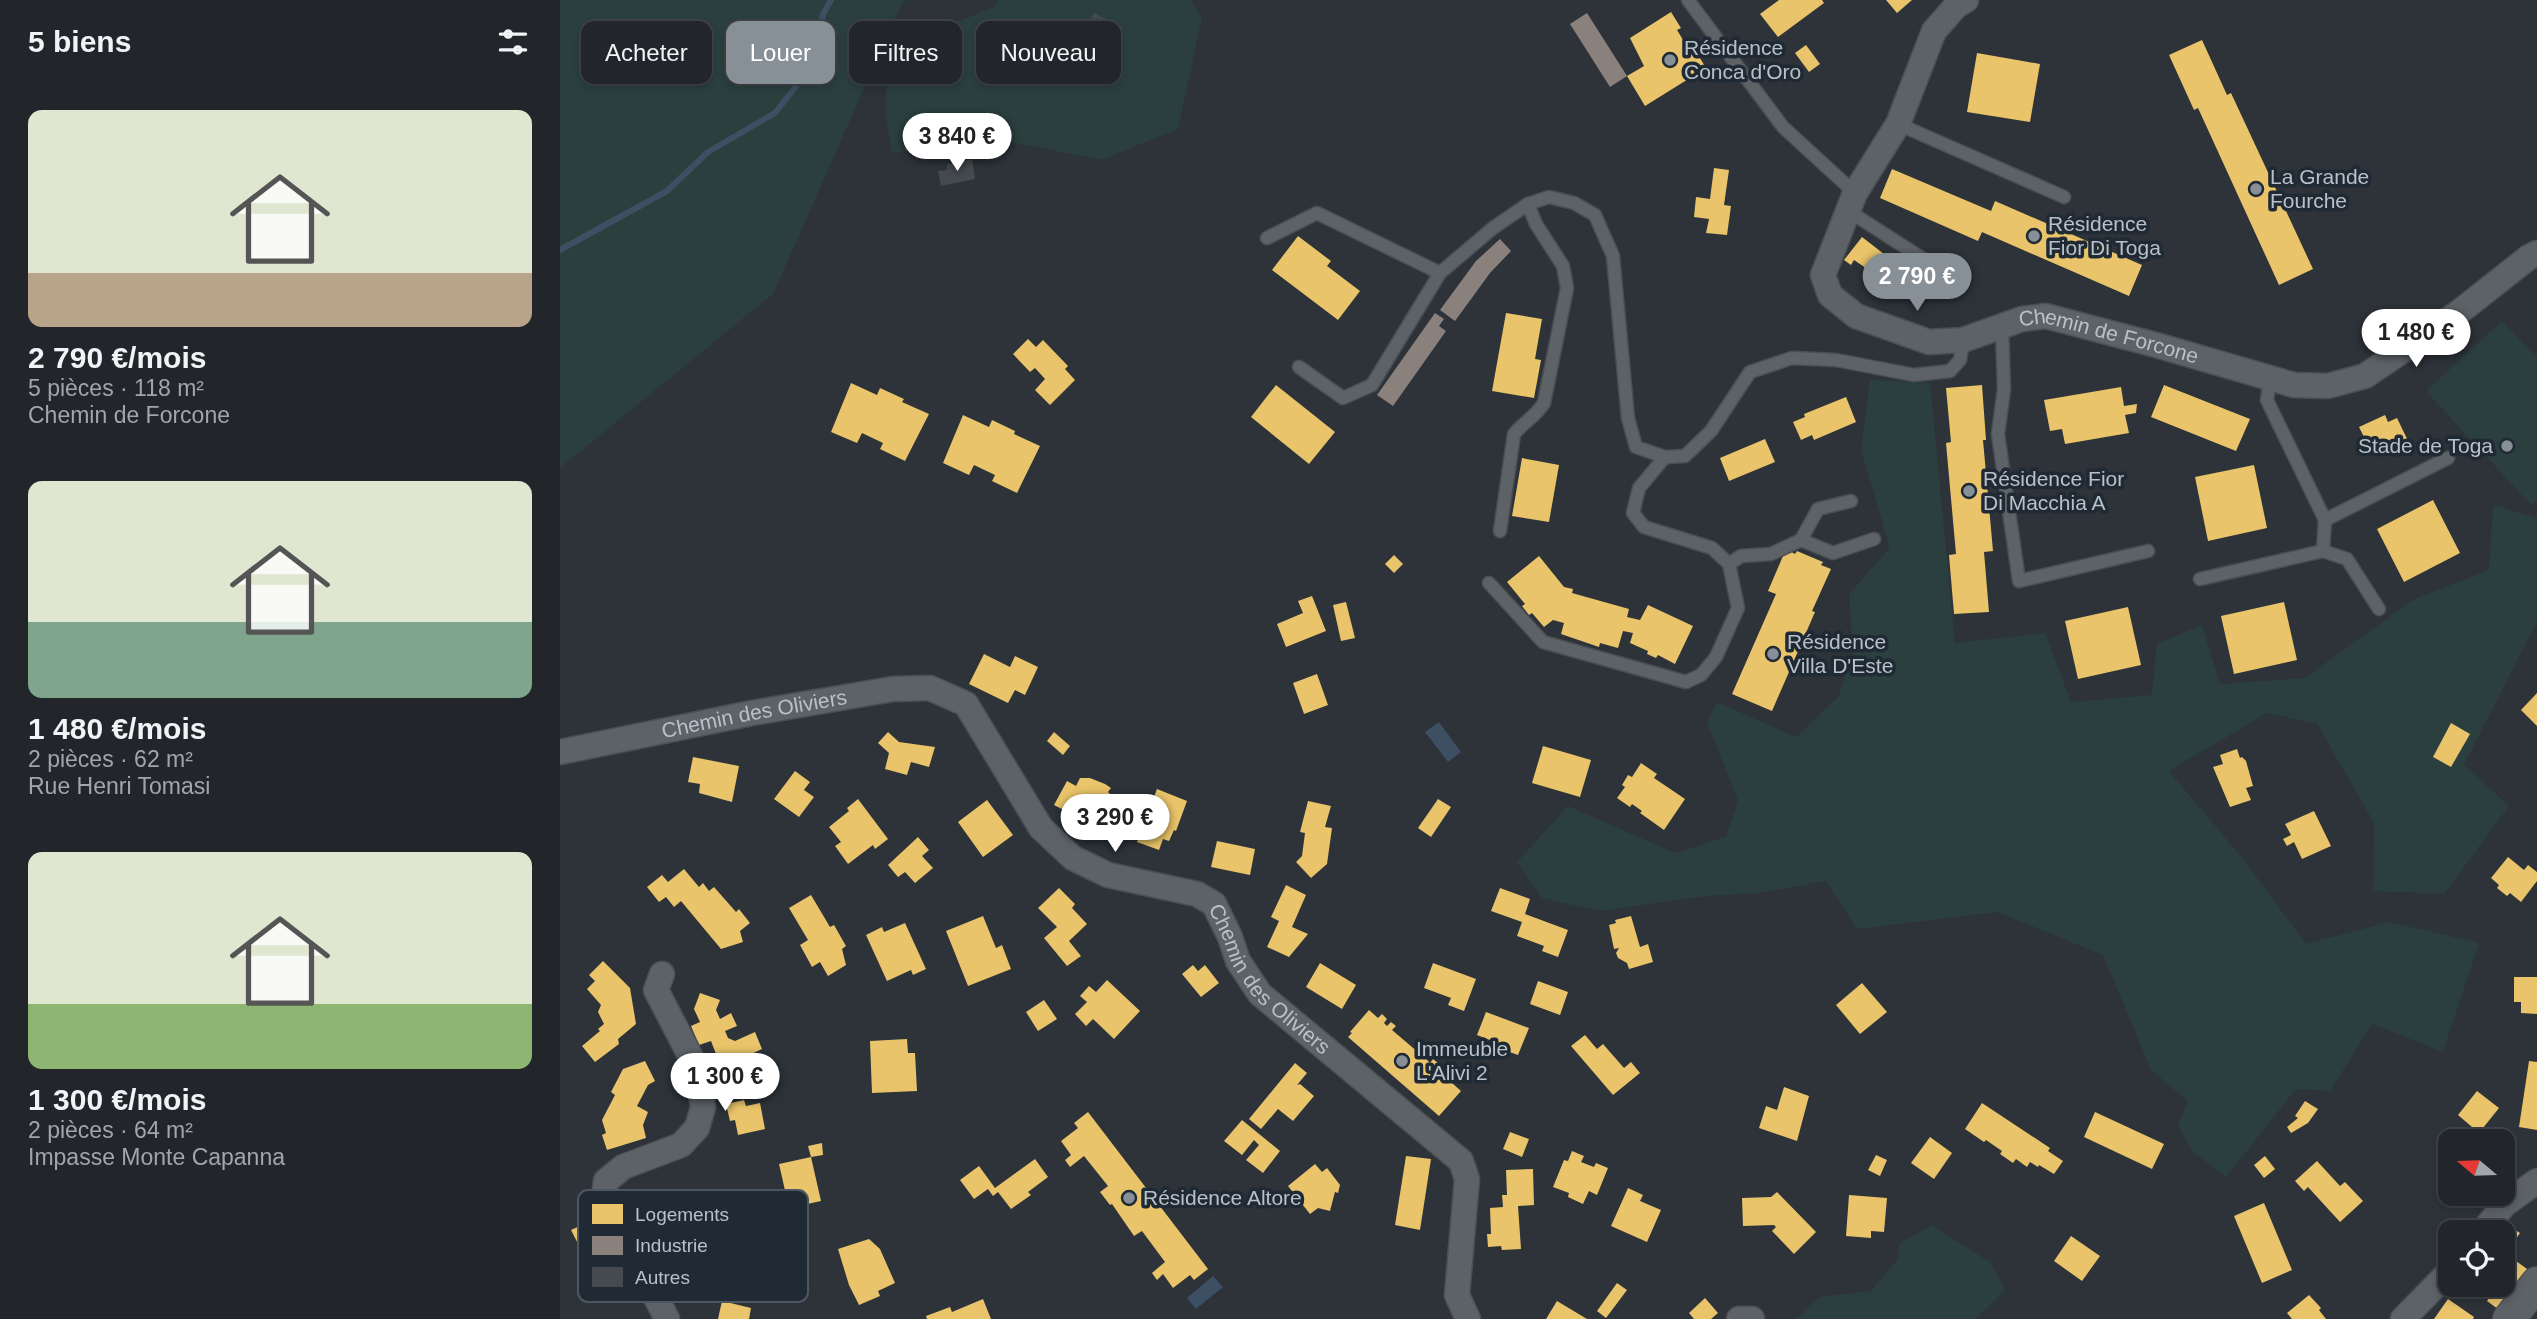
<!DOCTYPE html>
<html lang="fr">
<meta charset="utf-8">
<style>
:root{--surface:#22262b;--page:#2a2e33;--text:#f1f3f6;--muted:#a2a5a9;--line:#3f4347;--accent:#878f97}
body{margin:0;font-family:Helvetica,sans-serif;background:var(--page);color:var(--text);height:100vh;display:flex;flex-direction:column;font-size:26px;white-space:nowrap}
*{box-sizing:border-box;margin:0}
p{font-size:23px;color:var(--muted)}
.icon{flex:none;width:38px;height:38px;fill:none;stroke:currentColor;stroke-width:2;stroke-linecap:round;stroke-linejoin:round}
.map{position:relative;flex:1;overflow:hidden}
.side{display:flex;flex-direction:column;background:var(--surface);width:560px}
.side>*{flex:none}
.hud{position:absolute;left:21px;top:21px;width:665px;height:63px;display:flex;gap:14px}
.needle{width:46px;rotate:289deg}
.tools{position:absolute;left:1878px;top:1129px;display:grid;gap:14px}
.tools a{display:grid;place-items:center;width:77px;height:77px;border-radius:14px;background:var(--surface);box-shadow:0 4px 10px #0003,0 0 0 2px var(--line);font-size:35px}
.price{position:absolute;translate:-50% -60px;padding:0 16px;border-radius:24px;background:#fff;color:#222;font-size:23px;line-height:46px;filter:drop-shadow(0 2px 4px #0008)}
.price::after{content:'';position:absolute;left:50%;top:42px;width:21px;height:16px;margin-left:-10px;background:inherit;clip-path:polygon(0 0,100% 0,50% 100%)}
.price.current{background:var(--accent);color:#fff}
ul{padding:0;list-style:none}
li{display:grid;align-content:center;gap:14px;height:371px;padding:0 28px}
li span{display:grid;place-items:center;height:217px;border-radius:14px;color:#555}
li>.icon{margin-inline-start:auto}
span .icon{width:126px;height:126px;fill:#fffc;stroke-width:1}
li b{font-size:30px}
h2{display:flex;justify-content:space-between;align-items:center;height:84px;padding:0 28px;font-size:30px}
.tag{padding:0 24px;border-radius:14px;background:var(--surface);box-shadow:0 4px 10px #0003,0 0 0 2px var(--line);font-size:24px;line-height:63px}
.tag.current{background:var(--accent);color:#fff}
main{display:flex;flex:1;min-height:0}
.map>svg:first-child{display:block}
</style>
<main>
<section class="side">
<h2>5 biens<svg class="icon" aria-label="filters" viewBox="0 0 24 24"><path d="M4 7h16M4 17h16"/><circle cx="9" cy="7" r="2"/><circle cx="15" cy="17" r="2"/></svg></h2>
<ul>
<li><span style="background:linear-gradient(#dfe7d0 75%,#b9a48a 0)"><svg class="icon" aria-label="home" viewBox="0 0 24 24"><path d="M3 11l9-7 9 7M6 9v11h12V9"/></svg></span><div><b>2 790 €/mois</b><p>5 pièces · 118 m²</p><p>Chemin de Forcone</p></div></li>
<li><span style="background:linear-gradient(#dfe7d0 65%,#7fa58c 0)"><svg class="icon" aria-label="home" viewBox="0 0 24 24"><path d="M3 11l9-7 9 7M6 9v11h12V9"/></svg></span><div><b>1 480 €/mois</b><p>2 pièces · 62 m²</p><p>Rue Henri Tomasi</p></div></li>
<li><span style="background:linear-gradient(#dfe7d0 70%,#8fb573 0)"><svg class="icon" aria-label="home" viewBox="0 0 24 24"><path d="M3 11l9-7 9 7M6 9v11h12V9"/></svg></span><div><b>1 300 €/mois</b><p>2 pièces · 64 m²</p><p>Impasse Monte Capanna</p></div></li>
</ul>
</section>
<div class="map">
<svg width="1977" height="1319" viewBox="0 0 1977 1319">
<rect width="100%" height="100%" fill="#2d3339"/>
<g fill="#2b3f3f">
<path d="M0 0H347L341 5 213 294 0 468Z"/>
<path d="M438 0H630L642 17 618 129 541 160 443 140 332 153 325 110 327 70 349 41 434 7Z"/>
<path d="M1942 321 1977 358V500L1971 505 1866 391Z"/>
<path d="M1310 380 1370 383 1395 643 1485 633 1511 702 1592 695 1597 644 1642 625 1660 684 1745 678 1854 599 1929 570 1933 505 1977 518V621L1904 765 1949 806 1884 894 1813 891 1814 823 1757 724 1707 713 1609 771 1683 859 1746 944 1829 922 1919 943 1883 1052 1812 1024 1770 1091 1736 1089 1666 1177 1634 1153 1618 1126 1628 1101 1591 1070 1543 955 1437 912 1297 929 1266 881 1198 893 1146 896 1039 911 982 898 957 862 1008 806 1115 853 1166 837 1178 801 1147 722 1157 702 1236 737 1278 697 1293 652 1289 594 1330 548 1301 450Z"/>
<path d="M1371 1225 1430 1262 1445 1290 1416 1319H1235L1260 1297 1311 1291 1338 1259 1339 1244Z"/>
</g>
<g fill="#3d4f62">
<path d="M879 722 901 752 888 762 865 732Z"/>
<path d="M653 1276 663 1287 636 1309 627 1298Z"/>
</g>
<g fill="#e9c46a">
<path d="M1219 0H1262L1264 3 1218 37 1200 14Z"/>
<path d="M1326 0H1352L1337 13Z"/>
<path d="M1111 12 1121 28 1117 30 1131 53 1135 50 1146 68 1085 106 1067 76 1084 66 1070 38Z"/>
<path d="M1642 40 1667 95 1671 93 1753 269 1719 285 1638 108 1634 110 1609 55Z"/>
<path d="M1246 45 1260 64 1249 72 1235 53Z"/>
<path d="M1417 53 1480 64 1470 122 1407 112Z"/>
<path d="M1154 168 1169 170 1164 205 1171 206 1167 235 1146 233 1149 219 1134 217 1136 197 1150 199Z"/>
<path d="M1332 169 1431 211 1435 201 1582 265 1569 296 1422 232 1418 241 1320 198Z"/>
<path d="M738 236 771 261 767 266 800 291 778 320 712 270Z"/>
<path d="M1302 237 1364 285 1353 299 1328 278 1325 281 1294 260 1291 265 1284 260Z"/>
<path d="M946 313 982 319 975 359 981 360 974 398 932 391Z"/>
<path d="M468 339 476 347 483 340 508 366 505 369 515 380 490 405 475 390 485 379 475 368 470 372 453 354Z"/>
<path d="M291 383 317 395 320 388 344 399 342 402 369 414 345 461 320 449 323 443 302 433 297 443 271 432Z"/>
<path d="M716 385 775 432 749 464 691 417Z"/>
<path d="M1422 385 1426 440H1423L1433 551 1424 552 1429 612 1394 614 1389 555 1396 554 1386 443 1391 442 1386 388Z"/>
<path d="M1604 385 1690 419 1676 451 1591 417Z"/>
<path d="M1561 387 1564 406 1577 404 1576 413 1565 415 1569 433 1505 444 1502 429 1490 431 1484 400Z"/>
<path d="M1286 397 1296 422 1254 440 1252 435 1241 440 1233 422 1245 417 1244 414Z"/>
<path d="M403 415 429 427 432 420 455 431 454 434 480 446 457 493 432 481 435 475 414 465 409 475 383 463Z"/>
<path d="M1825 415 1828 422 1837 418 1850 445 1824 456 1815 437 1806 441 1799 427Z"/>
<path d="M1205 439 1215 462 1169 481 1160 458Z"/>
<path d="M962 458 999 465 989 522 952 516Z"/>
<path d="M1694 465 1707 528 1648 541 1635 477Z"/>
<path d="M1873 500 1900 553 1844 582 1817 529Z"/>
<path d="M1226 549 1235 554 1237 551 1263 562 1261 565 1271 569 1252 611 1255 612 1212 711 1172 694 1216 594 1208 591Z"/>
<path d="M834 555 843 564 834 573 825 564Z"/>
<path d="M979 556 1004 587 1013 589 1012 593 1069 609 1067 617 1080 620 1088 605 1133 626 1115 664 1098 655 1096 658 1087 654 1088 651 1070 643 1073 633 1063 631 1058 648 1040 643 1039 647 1001 634 1004 623 993 620 984 627 972 613 969 615 962 606 965 604 947 582Z"/>
<path d="M752 596 766 631 726 647 717 624 743 613 738 601Z"/>
<path d="M786 602 795 638 781 641 773 605Z"/>
<path d="M1724 602 1737 660 1674 674 1661 616Z"/>
<path d="M1568 607 1581 665 1518 679 1505 621Z"/>
<path d="M424 654 450 667 455 656 478 667 465 695 455 690 448 703 409 684Z"/>
<path d="M757 674 768 705 744 714 733 683Z"/>
<path d="M1977 693V726L1961 710Z"/>
<path d="M1891 723 1910 734 1891 767 1873 757Z"/>
<path d="M328 732 339 742 375 747 369 767 351 762 347 775 325 769 329 753 318 743Z"/>
<path d="M494 732 510 746 503 755 487 741Z"/>
<path d="M983 746 1031 760 1020 797 972 783Z"/>
<path d="M1677 749 1680 758 1682 757 1686 761 1693 786 1686 788 1691 800 1670 807 1653 767 1663 764 1660 755Z"/>
<path d="M133 757 179 766 172 802 139 793 140 784 128 782Z"/>
<path d="M1081 763 1097 774 1094 778 1125 799 1104 830 1080 813 1082 811 1072 804 1070 807 1057 798 1065 787 1062 785 1068 775 1072 777Z"/>
<path d="M235 771 250 782 244 790 254 797 239 817 214 799Z"/>
<path d="M520 778H530L545 784 551 788 548 792 559 803 555 817 552 816 541 838 510 822 514 815 494 805 507 781 516 786Z"/>
<path d="M597 789 627 801 616 831 614 830 609 841 603 839 599 850 577 842Z"/>
<path d="M298 799 328 839 315 849 313 845 288 864 275 846 281 842 269 827 289 811 287 808Z"/>
<path d="M878 799 891 807 871 837 858 828Z"/>
<path d="M427 800 453 835 423 857 398 822Z"/>
<path d="M748 801 771 806 765 827 772 828 767 864 751 878 736 862 742 856 745 833 740 832Z"/>
<path d="M1754 811 1771 846 1742 859 1734 842 1727 846 1723 839 1731 835 1725 824Z"/>
<path d="M358 837 369 850 362 856 373 868 355 883 345 872 338 877 328 865Z"/>
<path d="M657 841 695 849 690 875 651 867Z"/>
<path d="M1948 857 1964 870 1968 865 1977 872V881L1961 902 1950 893 1947 896 1937 888 1939 885 1931 878Z"/>
<path d="M124 869 139 887 143 883 149 891 154 887 176 912 179 909 190 923 180 931 183 942 161 949 121 901 114 907 106 897 99 902 87 887 102 875 108 882Z"/>
<path d="M726 885 746 895 732 927 748 934 729 957 707 947 719 921 711 917Z"/>
<path d="M499 888 515 904 512 908 527 924 509 941 521 956 507 966 484 938 497 927 478 908Z"/>
<path d="M940 888 970 899 965 914 1008 930 998 957 982 951 984 946 957 936 962 922 931 911Z"/>
<path d="M251 895 270 927 274 925 286 946 282 949 286 965 268 976 260 962 252 967 240 945 248 940 229 908Z"/>
<path d="M423 916 436 948 442 945 451 969 408 986 386 931Z"/>
<path d="M1071 916 1080 947 1088 944 1093 962 1069 969 1067 963 1058 958 1056 953 1059 948 1054 949 1049 925 1056 923 1055 920Z"/>
<path d="M345 923 366 969 353 975 351 970 327 981 306 935 322 927 324 932Z"/>
<path d="M43 961 70 988 76 1024 58 1039 59 1044 35 1062 22 1046 40 1031 38 1029 44 1024 38 1012 41 1005 27 989 35 981 29 975Z"/>
<path d="M760 963 796 985 782 1009 746 987Z"/>
<path d="M873 963 916 979 904 1011 888 1005 891 998 864 988Z"/>
<path d="M633 965 638 971 645 965 659 983 641 997 622 974Z"/>
<path d="M1954 977H1977V1014L1961 1013V1002H1954Z"/>
<path d="M547 980 580 1011 554 1039 533 1019 526 1026 515 1014 527 1002 520 996 529 986 536 992Z"/>
<path d="M978 981 1008 992 1000 1015 970 1004Z"/>
<path d="M1302 983 1327 1012 1300 1034 1276 1005Z"/>
<path d="M140 993 160 1000 156 1010 160 1019 171 1013 177 1026 165 1031 168 1038 175 1041 195 1032 202 1049 176 1061 156 1054 151 1041 139 1045 131 1026 140 1022 134 1009Z"/>
<path d="M484 1000 497 1019 478 1031 466 1012Z"/>
<path d="M809 1010 818 1018 822 1014 827 1019 824 1023 827 1026 831 1022 836 1026 832 1030 859 1053 862 1049 869 1055 866 1059 870 1063 873 1059 878 1063 874 1067 901 1091 879 1116 788 1037 792 1033 790 1032Z"/>
<path d="M926 1012 969 1028 958 1055 941 1049 943 1045 917 1035Z"/>
<path d="M1025 1035 1037 1049 1043 1044 1064 1068 1071 1062 1080 1073 1053 1095 1011 1046Z"/>
<path d="M347 1039 348 1053H355L357 1091 312 1093 310 1041Z"/>
<path d="M85 1061 95 1081 88 1085 77 1106 88 1112 83 1125 86 1138 47 1150 42 1135 46 1133 42 1120 55 1095 51 1092 63 1069Z"/>
<path d="M1969 1061 1977 1062V1130L1959 1127Z"/>
<path d="M735 1063 747 1073 737 1085 740 1084 754 1096 733 1121 718 1109 701 1129 689 1119Z"/>
<path d="M1224 1087 1249 1096 1237 1141 1199 1128 1206 1106 1217 1110Z"/>
<path d="M1917 1091 1939 1108 1919 1133 1898 1115Z"/>
<path d="M184 1100 186 1106 200 1103 205 1129 178 1135 175 1120 170 1121 166 1104Z"/>
<path d="M1745 1101 1758 1109 1748 1123 1731 1133 1727 1127 1738 1118 1735 1116Z"/>
<path d="M1422 1103 1490 1148 1488 1151 1503 1161 1494 1174 1479 1165 1478 1167 1470 1162 1467 1167 1456 1159 1453 1163 1440 1154 1442 1151 1426 1140 1424 1142 1405 1129Z"/>
<path d="M528 1112 648 1269 634 1280 630 1275 613 1288 603 1274 597 1280 592 1273 605 1262 582 1231 574 1236 552 1204 550 1205 540 1192 548 1186 524 1156 510 1167 505 1160 511 1155 501 1141 518 1128 514 1123Z"/>
<path d="M1535 1112 1604 1144 1592 1169 1524 1137Z"/>
<path d="M682 1120 720 1151 703 1173 686 1160 699 1145 694 1140 682 1155 664 1141Z"/>
<path d="M950 1132 969 1139 962 1157 943 1149Z"/>
<path d="M1370 1137 1392 1153 1374 1179 1351 1163Z"/>
<path d="M262 1143 263 1155 251 1157 248 1146Z"/>
<path d="M1012 1151 1024 1156 1021 1162 1034 1167 1036 1163 1048 1168 1037 1195 1029 1191 1023 1204 1008 1197 1009 1193 993 1187 1004 1160 1008 1161Z"/>
<path d="M1316 1155 1327 1160 1320 1176 1308 1170Z"/>
<path d="M846 1156 871 1159 860 1230 835 1225Z"/>
<path d="M1705 1156 1715 1169 1704 1178 1694 1165Z"/>
<path d="M251 1157 261 1201 229 1208 219 1164Z"/>
<path d="M475 1159 488 1177 468 1192 471 1195 451 1209 438 1192 433 1196 428 1189 414 1199 400 1180 419 1166 435 1188Z"/>
<path d="M1757 1161 1780 1186 1785 1182 1803 1201 1780 1222 1748 1187 1744 1191 1735 1181Z"/>
<path d="M755 1164 762 1172 767 1168 780 1185 778 1193 775 1192 770 1211 758 1208 750 1214 728 1186Z"/>
<path d="M973 1169 974 1205 958 1206 961 1249 942 1250 941 1246 928 1247 927 1234H931L930 1208 943 1207 942 1195H947L946 1170Z"/>
<path d="M1068 1188 1083 1195 1080 1201 1101 1210 1087 1242 1051 1226Z"/>
<path d="M1217 1192 1256 1232 1234 1254 1212 1231 1216 1227 1214 1225 1183 1226 1182 1198 1211 1197Z"/>
<path d="M1289 1195 1327 1198 1324 1232 1311 1231V1238L1286 1236Z"/>
<path d="M1704 1203 1732 1270 1702 1283 1674 1216Z"/>
<path d="M37 1223 41 1231 38 1232 49 1254 52 1252 56 1260 43 1266 46 1272 35 1277 11 1230 22 1225 24 1230Z"/>
<path d="M1952 1228 1960 1233 1949 1249 1942 1245V1241Z"/>
<path d="M1511 1236 1540 1256 1522 1281 1494 1261Z"/>
<path d="M309 1239 320 1249 335 1283 318 1291 320 1296 299 1305 289 1285 278 1249Z"/>
<path d="M1942 1260 1952 1267 1956 1261 1967 1269 1938 1309 1927 1301 1931 1295 1918 1284H1942Z"/>
<path d="M1057 1283 1067 1290 1046 1318 1037 1311Z"/>
<path d="M1749 1295 1761 1308 1759 1310 1766 1319H1732L1727 1313Z"/>
<path d="M1145 1298 1158 1313 1151 1319H1134L1129 1313Z"/>
<path d="M423 1299 431 1319H367L366 1316 390 1307 392 1312Z"/>
<path d="M1888 1299 1914 1317 1913 1319H1874Z"/>
<path d="M162 1301 191 1308 189 1319H158Z"/>
<path d="M997 1301 1027 1319H986Z"/>
</g>
<g fill="#8a817c">
<path d="M1027 13 1067 76 1050 87 1010 24Z"/>
<path d="M940 239 951 251 930 273 895 321 880 310 916 261Z"/>
<path d="M875 313 884 319 879 326 886 331 833 406 817 395Z"/>
</g>
<g fill="none" stroke-linecap="round" stroke-linejoin="round">
<path stroke="#3d4f62" stroke-width="6" d="M0 250 107 191 148 152 215 113 251 67 263 14 271 0"/>
</g>
<g fill="#454a4f">
<path d="M534 13 563 28 549 54 520 39Z"/>
<path d="M412 159 415 179 381 186 378 171 387 170V164Z"/>
</g>
<g fill="none" stroke-linecap="round" stroke-linejoin="round">
<g stroke="#4a4f54" stroke-width="15">
<g id="service">
<path d="M1128 0 1223 127 1295 193"/>
<path d="M1338 124 1504 197"/>
<path d="M1287 210 1396 280"/>
<path d="M707 238 757 213 880 273"/>
<path d="M1442 328 1444 389 1438 434 1459 581 1588 551"/>
<path d="M739 367 783 398 812 385 880 273 933 228 968 204 989 197 1014 203 1035 215 1053 256 1068 418 1076 447 1105 457 1125 456 1151 431 1190 372 1232 358 1276 360 1354 375 1390 371 1400 360 1403 340"/>
<path d="M1710 379 1707 400 1765 520 1763 551 1787 559 1819 609"/>
<path d="M1105 457 1079 488 1073 513 1084 527 1152 548 1169 564"/>
<path d="M1765 520 1888 458"/>
<path d="M940 531 954 434C964 422 976 416 984 403L1007 288 1003 266 976 224 968 204"/>
<path d="M1241 540 1258 509 1291 501"/>
<path d="M1169 564 1181 556 1211 554 1241 540 1273 553 1314 539"/>
<path d="M1640 579 1763 551"/>
<path d="M929 583 983 642 1126 682 1141 675 1156 657 1178 608 1169 564"/>
</g>
</g>
<g stroke="#4a4f54" stroke-width="27">
<g id="minor">
<path id="s1" d="M1406 0 1396 6 1374 31 1338 124 1295 193 1263 275 1270 295 1296 316 1369 342 1403 340 1462 319 1486 316 1596 345 1734 385 1768 386 1805 376 1898 313 1969 257 1977 253"/>
<path id="s2" d="M0 752 192 713 333 689 370 688 406 704 481 828 513 858 548 875 637 894 654 904 670 937 678 961 700 994 901 1161 907 1179 897 1295 908 1319"/>
<path d="M102 974 96 990 136 1067 143 1107 137 1128 121 1145 63 1167 46 1181 44 1196 107 1319"/>
<path d="M1922 1232 1945 1204 1977 1181"/>
<path d="M1179 1319H1192"/>
<path d="M1843 1319 1890 1271"/>
</g>
</g>
<g stroke="#4a4f54" stroke-width="34">
<path id="tertiary" d="M1949 1319 1977 1283"/>
</g>
<use href="#service" stroke="#5d6267" stroke-width="12"/>
<use href="#minor" stroke="#5d6267" stroke-width="24"/>
<use href="#tertiary" stroke="#5d6267" stroke-width="32"/>
</g>
<g fill="#878f97" stroke="#202a34" stroke-width="2.5">
<circle cx="1110" cy="60" r="7"/>
<circle cx="1696" cy="189" r="7"/>
<circle cx="1474" cy="236" r="7"/>
<circle cx="1947" cy="446" r="7"/>
<circle cx="1409" cy="491" r="7"/>
<circle cx="1213" cy="654" r="7"/>
<circle cx="842" cy="1061" r="7"/>
<circle cx="569" cy="1198" r="7"/>
</g>
<g text-anchor="middle" stroke-width="7" stroke-linejoin="round" paint-order="stroke">
<g font-size="21" fill="#b8c0c9" stroke="#202a34" text-anchor="start">
<text x="1124" y="55">Résidence<tspan x="1124" dy="24">Conca d'Oro</tspan></text>
<text x="1710" y="184">La Grande<tspan x="1710" dy="24">Fourche</tspan></text>
<text x="1488" y="231">Résidence<tspan x="1488" dy="24">Fior Di Toga</tspan></text>
<text x="1933" y="453" text-anchor="end">Stade de Toga</text>
<text x="1423" y="486">Résidence Fior<tspan x="1423" dy="24">Di Macchia A</tspan></text>
<text x="1227" y="649">Résidence<tspan x="1227" dy="24">Villa D'Este</tspan></text>
<text x="856" y="1056">Immeuble<tspan x="856" dy="24">L'Alivi 2</tspan></text>
<text x="583" y="1205">Résidence Altore</text>
</g>
<g font-size="21" fill="#b8c0c9" stroke="#202a34">
<text dy="7" stroke="none"><textPath href="#s1" startOffset="632">Chemin de Forcone</textPath></text>
<text dy="7" stroke="none"><textPath href="#s2" startOffset="198">Chemin des Oliviers</textPath></text>
<text dy="7" stroke="none"><textPath href="#s2" startOffset="849">Chemin des Oliviers</textPath></text>
</g>
</g>
<rect x="18" y="1190" width="230" height="112" rx="10" fill="#202a34" stroke="#4e5761" stroke-width="2"/>
<rect x="32" y="1204" width="31" height="20" fill="#e9c46a"/>
<rect x="32" y="1236" width="31" height="19" fill="#8a817c"/>
<rect x="32" y="1267" width="31" height="20" fill="#454a4f"/>
<g font-size="19" fill="#b8c0c9">
<text x="75" y="1221">Logements</text>
<text x="75" y="1252">Industrie</text>
<text x="75" y="1284">Autres</text>
</g>
</svg>
<div class="tools">
<a><svg class="needle" viewBox="-14 -14 28 28"><path d="M0-13l5 13h-10z" fill="#e53935"/><path d="M0 13l5-13h-10z" fill="#a2a5a9"/></svg></a>
<a><svg class="icon" aria-label="locate" viewBox="0 0 24 24"><circle cx="12" cy="12" r="6"/><path d="M12 2v4M12 18v4M2 12h4M18 12h4"/></svg></a>
</div>
<b class="price" style="left:397px;top:173px">3 840 €</b>
<b class="price current" style="left:1357px;top:313px">2 790 €</b>
<b class="price" style="left:1856px;top:369px">1 480 €</b>
<b class="price" style="left:555px;top:854px">3 290 €</b>
<b class="price" style="left:165px;top:1113px">1 300 €</b>
<div class="hud">
<a class="tag">Acheter</a>
<a class="tag current">Louer</a>
<a class="tag">Filtres</a>
<a class="tag">Nouveau</a>
</div>
</div>
</main>
